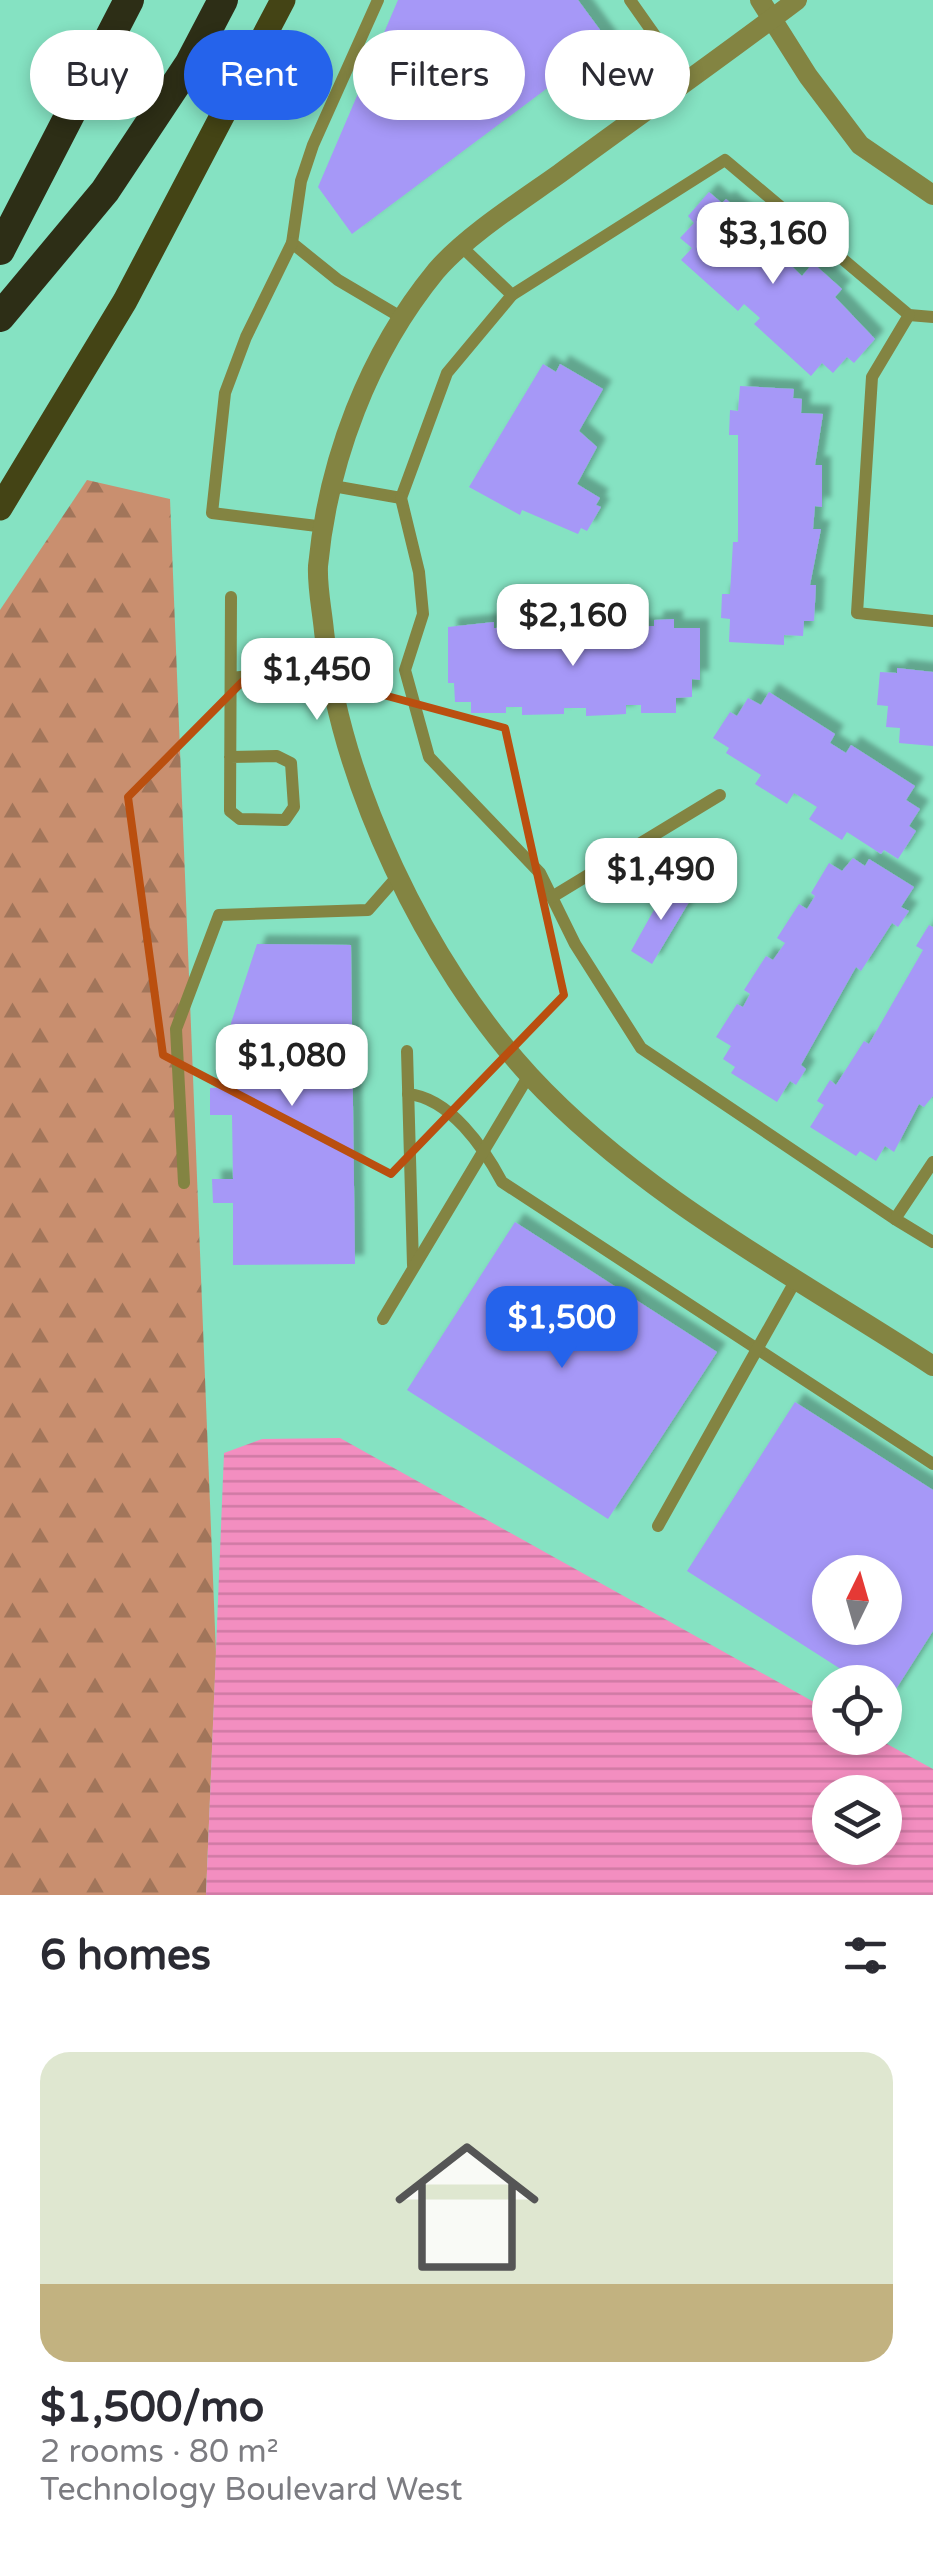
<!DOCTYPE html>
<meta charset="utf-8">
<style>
:root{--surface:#fff;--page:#f2f2f3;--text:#2b2b33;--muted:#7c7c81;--line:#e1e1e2;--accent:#2563eb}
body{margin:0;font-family:"Varela Round",sans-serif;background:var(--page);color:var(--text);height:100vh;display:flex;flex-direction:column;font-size:38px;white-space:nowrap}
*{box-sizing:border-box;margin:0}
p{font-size:32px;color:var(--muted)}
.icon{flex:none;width:55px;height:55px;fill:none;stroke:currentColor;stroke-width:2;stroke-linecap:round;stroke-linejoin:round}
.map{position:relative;height:1895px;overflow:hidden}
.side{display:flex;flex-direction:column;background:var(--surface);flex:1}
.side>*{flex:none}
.top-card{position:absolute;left:30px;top:30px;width:875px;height:90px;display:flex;gap:20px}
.needle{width:65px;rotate:5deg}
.buttons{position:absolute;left:812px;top:1555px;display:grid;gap:20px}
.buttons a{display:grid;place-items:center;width:90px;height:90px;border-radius:50%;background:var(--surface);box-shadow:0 5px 15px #0003;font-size:50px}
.price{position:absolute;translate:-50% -85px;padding:0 22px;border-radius:20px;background:#fff;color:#222;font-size:32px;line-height:65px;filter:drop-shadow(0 2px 5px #0008)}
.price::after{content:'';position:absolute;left:50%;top:60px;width:30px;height:22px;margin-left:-15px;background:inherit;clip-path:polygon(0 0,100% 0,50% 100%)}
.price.selected{background:var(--accent);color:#fff}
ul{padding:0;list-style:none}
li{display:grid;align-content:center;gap:20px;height:530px;padding:0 40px}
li+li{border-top:2px solid var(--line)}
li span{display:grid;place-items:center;height:310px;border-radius:30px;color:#555}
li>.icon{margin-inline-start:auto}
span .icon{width:180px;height:180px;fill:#fffc;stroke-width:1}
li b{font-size:42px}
h2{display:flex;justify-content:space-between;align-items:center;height:120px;padding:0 40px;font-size:42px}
.tag{padding:0 35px;border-radius:45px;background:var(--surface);box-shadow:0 5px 15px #0003;font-size:35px;line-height:90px}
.tag.selected{background:var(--accent);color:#fff}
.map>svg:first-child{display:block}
</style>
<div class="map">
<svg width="933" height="1895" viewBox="0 0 933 1895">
<defs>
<pattern id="forest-firs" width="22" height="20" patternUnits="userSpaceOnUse" patternTransform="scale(2.5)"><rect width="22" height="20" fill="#c98f6f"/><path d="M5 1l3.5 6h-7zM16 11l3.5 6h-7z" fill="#a1755a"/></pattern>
<pattern id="water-rules" width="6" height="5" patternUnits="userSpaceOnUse" patternTransform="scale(2.5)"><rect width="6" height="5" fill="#f38ec0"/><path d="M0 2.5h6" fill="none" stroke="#cf7aa4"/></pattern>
<filter id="shadow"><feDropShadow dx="9" dy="-9" stdDeviation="2.5" flood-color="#0004"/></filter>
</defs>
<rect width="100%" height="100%" fill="#85e2c2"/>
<path fill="url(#forest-firs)" d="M87 480 170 499 216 1654 206 1895H0V610Z"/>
<path fill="url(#water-rules)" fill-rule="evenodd" d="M340 1438 830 1711V1738H876L933 1769V1895H206L224 1453 262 1439ZM830 1792H885V1848H830Z"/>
<g fill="#a698f7" fill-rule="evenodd" filter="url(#shadow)">
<path d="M398 0H578L609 42 352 234 318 187Z"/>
<path d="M709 192 722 203 726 199 758 227 764 220 793 245 782 257 802 276 813 263 842 289 835 297 875 339 854 363 847 357 833 373 822 363 811 376 754 324 760 318 744 304 738 311 681 260 692 248 680 238 694 223 688 216Z"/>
<path d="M543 364 556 372 560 364 603 389 579 431 597 447 577 484 600 498 596 505 601 507 587 531 581 528 578 534 522 510 520 515 469 487Z"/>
<path d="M740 386 794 389 793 398 802 399 801 413 823 414 815 465H822V507L815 506 813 529H821L810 585H816L814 621H804L803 636 784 635V645L729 642 730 619 721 618 722 594H730L733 542H738V435H729L730 410 738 411Z"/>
<path d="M674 619V628H700V680L692 679V697L676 698V713H641V705H626V714L609 715 586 716V708H564V714L522 715V707H506V713H471V702H455L454 683H448V627L494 622V628L546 627 545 635 604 634 603 627 654 626V620Z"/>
<path d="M897 668 933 672V746L899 743 900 728 886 727 888 706 877 705 880 672 897 673Z"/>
<path d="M769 692 835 734 830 743 846 753 851 745 915 786 906 800 920 809 909 826 916 831 898 859 884 850 881 854 847 832 842 840 809 819 817 807 794 793 787 804 755 784 761 775 726 753 729 748 713 738 730 712 737 716 748 698 761 705Z"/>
<path d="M853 858 865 866 869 859 914 887 901 907 909 911 898 927 892 923 861 971 856 967 801 1065 806 1069 796 1085 790 1081 777 1102 731 1073 735 1067 723 1059 731 1046 716 1037 737 1004 743 1007 750 994 744 990 766 956 773 960 785 943 777 938 799 904 807 909 815 896 811 893 829 863 842 871Z"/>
<path d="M669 883 692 897 652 964 631 951Z"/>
<path d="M929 925 933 927V1096L924 1107 919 1104 894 1152 885 1146 876 1161 860 1151 856 1156 810 1127 824 1105 817 1101 830 1080 836 1085 864 1041 869 1044 923 950 916 946Z"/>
<path d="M257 944 351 945 355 1264 233 1265V1203H213L212 1179H233L232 1115H210V1088L230 1087 231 1023Z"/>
<path d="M515 1222 717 1352 608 1519 407 1390Z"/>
<path d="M795 1402 933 1490V1631L889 1700 885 1682H861L687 1571ZM830 1572H885V1628H830Z"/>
</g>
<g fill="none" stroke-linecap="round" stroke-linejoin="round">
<g stroke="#838442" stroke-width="12">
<path d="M378 0 313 145 301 181 292 243 338 280 404 319"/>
<path d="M630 0 687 81"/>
<path d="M292 243 246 337 225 393 212 513 325 527"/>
<path d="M463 248 512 295 725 160 909 315 933 317"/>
<path d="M909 315 872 377 857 613 933 621"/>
<path d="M333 486 401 498 447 373 512 295"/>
<path d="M401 498 419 572 423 614 405 670 429 757 540 873 575 944 641 1048 895 1219"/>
<path d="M231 678 329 667"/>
<path d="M230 757 277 756 291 763 294 807 285 820 240 819 230 811C230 739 231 668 231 597"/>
<path d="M552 897 720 795"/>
<path d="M407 1051 413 1265"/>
<path d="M408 1094C450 1098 484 1148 502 1182L933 1464"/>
<path d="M933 1162 895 1219 933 1242"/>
<path d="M184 1183 176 1029 219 915 368 910 397 877"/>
<path d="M383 1319 529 1075"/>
<path d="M658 1526 797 1278"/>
</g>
<g stroke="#838442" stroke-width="20">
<path d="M760 0 808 76 860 145 933 195"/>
<path d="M797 0C719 59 638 116 559 174 521 201 466 236 436 271 368 354 328 461 318 566 317 587 322 610 324 631 340 783 426 963 530 1076 640 1195 798 1278 933 1366"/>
</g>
<path stroke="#444415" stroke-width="25" d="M0 508 125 301 283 0"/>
<g stroke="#2d2e16" stroke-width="30">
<path d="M0 250 129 0"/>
<path d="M0 317 105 191 190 63 223 0"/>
</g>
</g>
<path fill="none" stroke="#ba4f0f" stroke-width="8" stroke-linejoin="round" d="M262 662 505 728 564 995 391 1174 163 1055 128 797Z"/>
</svg>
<div class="buttons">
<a><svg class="needle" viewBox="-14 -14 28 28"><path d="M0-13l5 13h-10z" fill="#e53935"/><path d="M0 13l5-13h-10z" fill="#7c7c81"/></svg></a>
<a><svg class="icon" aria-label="locate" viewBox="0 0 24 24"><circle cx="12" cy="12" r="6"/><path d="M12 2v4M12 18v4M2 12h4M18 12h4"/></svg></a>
<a><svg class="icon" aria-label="layers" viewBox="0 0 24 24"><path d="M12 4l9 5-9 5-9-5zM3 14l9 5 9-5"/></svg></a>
</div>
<b class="price" style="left:773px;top:287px">$3,160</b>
<b class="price" style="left:573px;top:669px">$2,160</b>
<b class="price" style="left:317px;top:723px">$1,450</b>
<b class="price" style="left:661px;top:923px">$1,490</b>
<b class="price" style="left:292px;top:1109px">$1,080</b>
<b class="price selected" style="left:562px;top:1371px">$1,500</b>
<div class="top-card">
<a class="tag">Buy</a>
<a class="tag selected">Rent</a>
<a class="tag">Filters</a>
<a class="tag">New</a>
</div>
</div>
<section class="side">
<h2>6 homes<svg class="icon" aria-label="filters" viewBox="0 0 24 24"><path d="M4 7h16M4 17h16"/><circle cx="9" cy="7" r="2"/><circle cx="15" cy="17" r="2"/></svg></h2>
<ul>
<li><span style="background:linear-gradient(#dfe7d0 75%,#c2b280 0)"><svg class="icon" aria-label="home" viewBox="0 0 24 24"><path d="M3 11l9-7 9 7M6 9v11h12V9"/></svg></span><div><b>$1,500/mo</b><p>2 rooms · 80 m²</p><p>Technology Boulevard West</p></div></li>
</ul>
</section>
